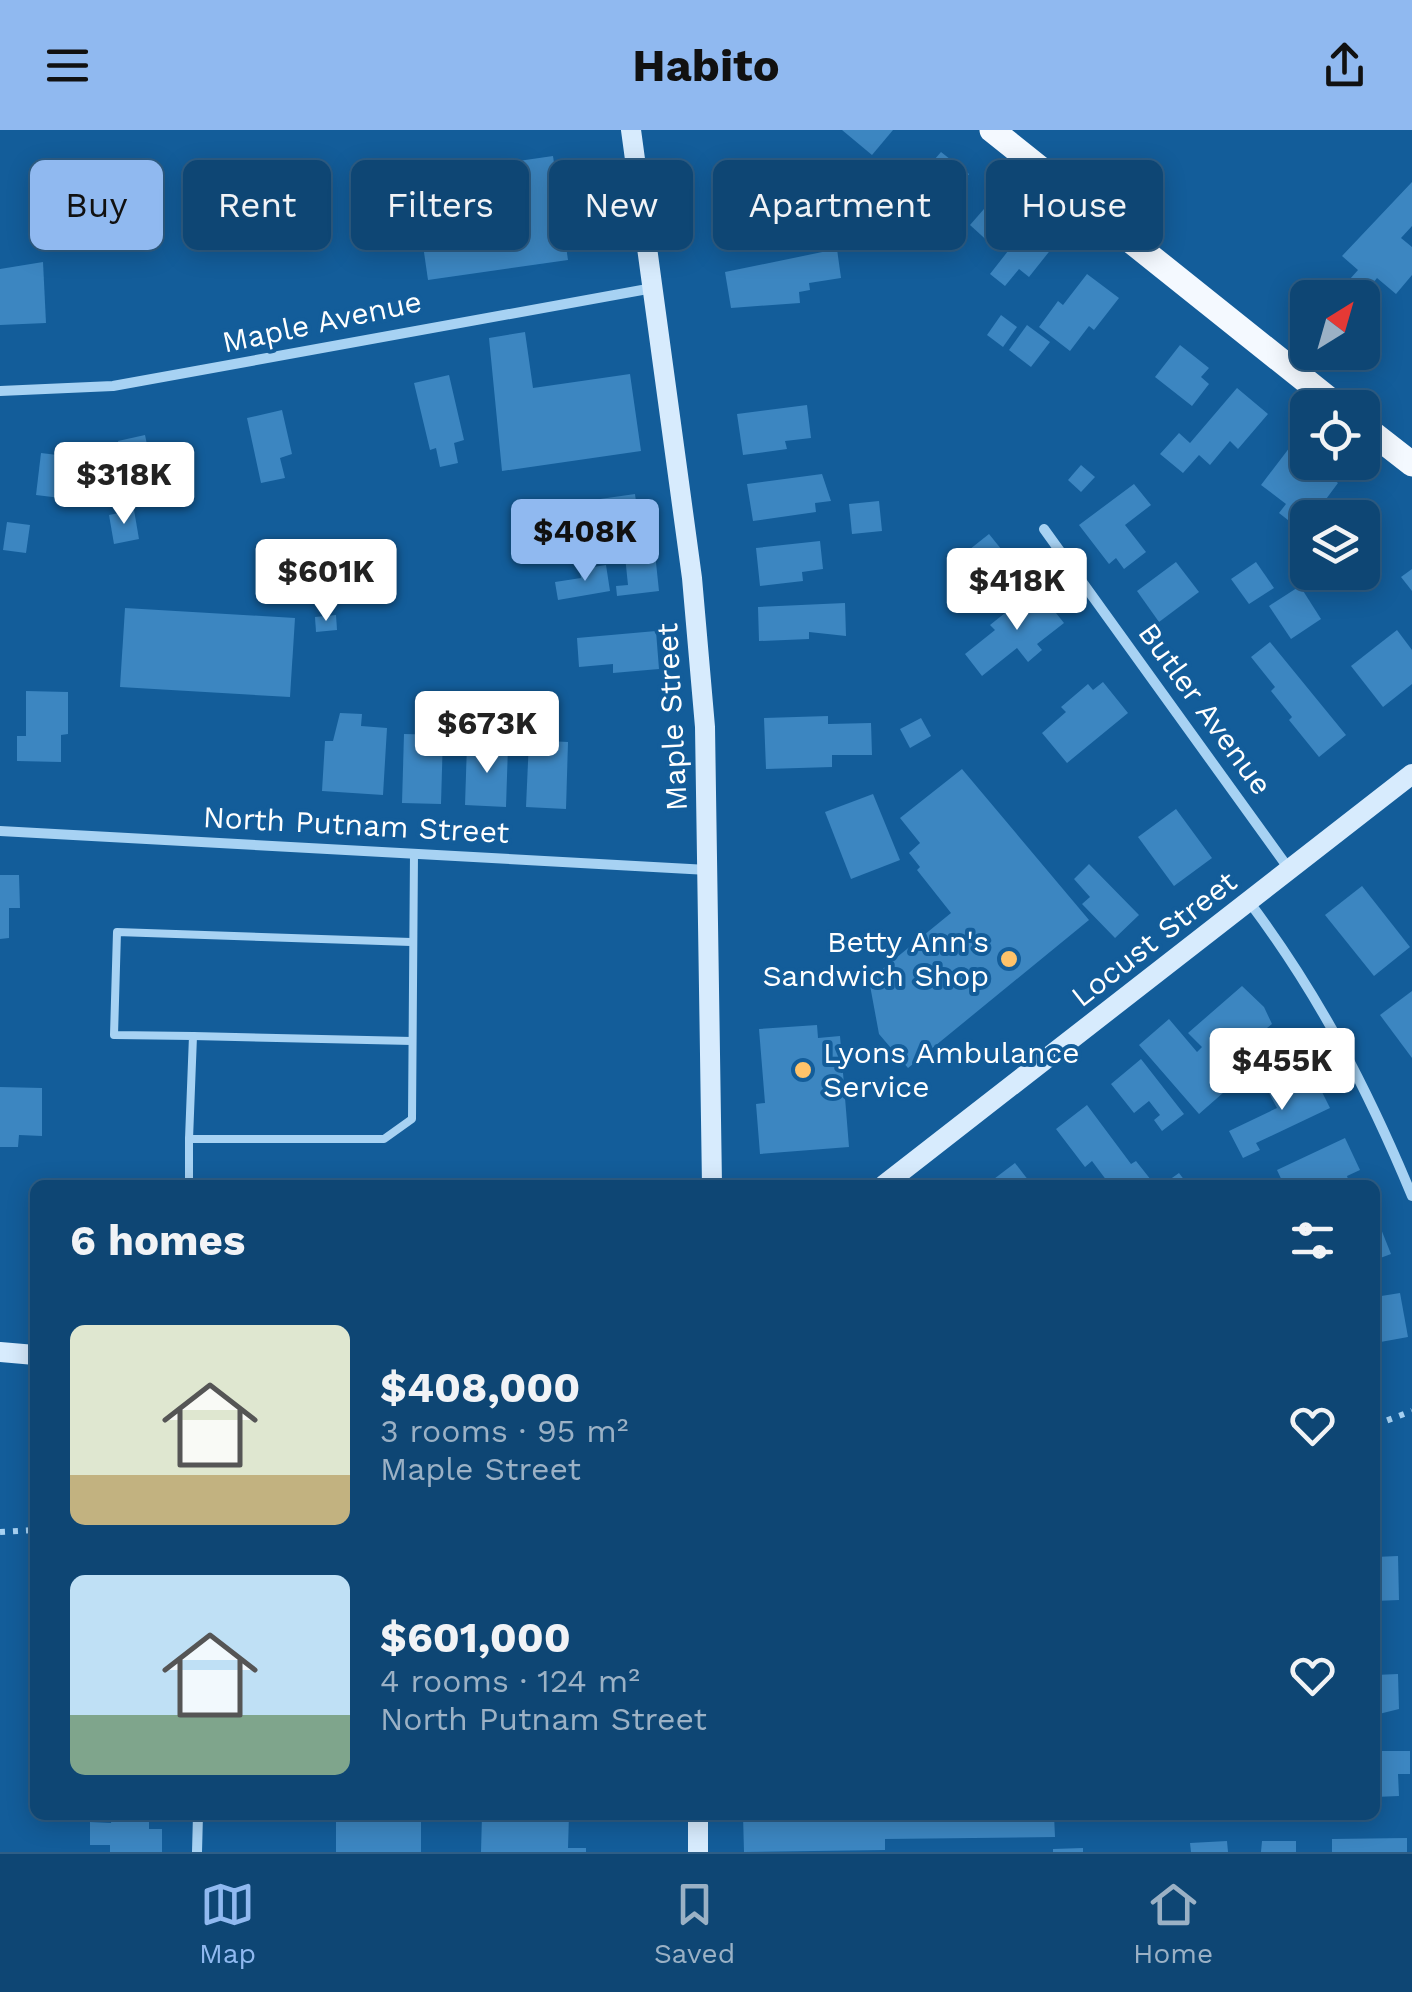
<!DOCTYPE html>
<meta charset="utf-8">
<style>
:root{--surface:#0e4674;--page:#174d79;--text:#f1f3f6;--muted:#9bb1c5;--line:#2e5e86;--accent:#90b9f0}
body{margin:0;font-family:"Work Sans",sans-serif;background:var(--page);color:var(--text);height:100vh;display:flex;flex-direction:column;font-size:38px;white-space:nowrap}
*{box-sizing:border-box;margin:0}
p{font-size:32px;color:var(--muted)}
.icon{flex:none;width:55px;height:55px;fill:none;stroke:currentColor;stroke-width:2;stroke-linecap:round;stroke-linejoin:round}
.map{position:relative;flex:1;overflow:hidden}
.sheet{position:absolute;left:30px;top:1050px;width:1350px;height:640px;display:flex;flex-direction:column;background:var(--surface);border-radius:15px;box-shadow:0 5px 25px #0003,0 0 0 2px var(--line)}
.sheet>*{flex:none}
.hud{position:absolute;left:30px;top:30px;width:1352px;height:90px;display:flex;gap:20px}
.needle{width:65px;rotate:37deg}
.fabs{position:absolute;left:1290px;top:150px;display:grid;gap:20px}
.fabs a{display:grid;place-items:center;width:90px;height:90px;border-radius:15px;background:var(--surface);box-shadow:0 5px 25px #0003,0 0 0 2px var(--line);font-size:50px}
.price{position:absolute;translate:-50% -85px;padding:0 22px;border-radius:10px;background:#fff;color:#222;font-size:32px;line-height:65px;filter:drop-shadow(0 2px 5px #0008)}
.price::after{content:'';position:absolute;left:50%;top:60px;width:30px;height:22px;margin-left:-15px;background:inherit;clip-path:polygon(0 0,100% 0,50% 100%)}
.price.selected{background:var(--accent);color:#111}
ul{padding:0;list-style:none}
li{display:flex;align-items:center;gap:30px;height:250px;padding:0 40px}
li span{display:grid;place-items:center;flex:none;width:280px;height:200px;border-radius:15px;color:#555}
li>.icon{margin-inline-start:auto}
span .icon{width:120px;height:120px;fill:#fffc;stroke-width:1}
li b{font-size:42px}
h2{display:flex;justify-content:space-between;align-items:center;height:120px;padding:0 40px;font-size:42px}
.chip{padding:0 35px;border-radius:15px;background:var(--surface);box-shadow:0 5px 25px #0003,0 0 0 2px var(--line);font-size:35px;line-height:90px}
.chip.selected{background:var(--accent);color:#111}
header{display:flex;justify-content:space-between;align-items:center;height:130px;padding:0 40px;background:var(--accent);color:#111;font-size:45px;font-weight:700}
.tab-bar{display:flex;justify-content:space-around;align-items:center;height:140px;border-top:2px solid var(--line);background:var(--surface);font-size:28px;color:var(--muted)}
.tab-bar a{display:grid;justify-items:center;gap:5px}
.tab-bar .selected{color:var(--accent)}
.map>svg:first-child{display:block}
</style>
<header><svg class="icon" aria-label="menu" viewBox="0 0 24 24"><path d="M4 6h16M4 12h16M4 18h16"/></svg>Habito<svg class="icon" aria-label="share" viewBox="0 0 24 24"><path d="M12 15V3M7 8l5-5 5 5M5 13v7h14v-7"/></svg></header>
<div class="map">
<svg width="1412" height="1722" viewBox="0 0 1412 1722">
<rect width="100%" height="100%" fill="#135d9a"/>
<g fill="#3c86c1">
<path d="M842 0H893L872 25Z"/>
<path d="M941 22 969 44 950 70 954 73 945 84 934 76 919 94 905 83 890 102 866 82 876 71 882 76 904 48 908 51 922 33 928 37Z"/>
<path d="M553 26 568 130 428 150 413 46Z"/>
<path d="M779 31 785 75 719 85 713 42Z"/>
<path d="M1412 52V96L1401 108 1412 117V145L1396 164 1377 148 1366 162 1350 149 1358 140 1342 126Z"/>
<path d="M991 71 1014 92 992 115 970 95Z"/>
<path d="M1030 93 1056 113 1029 147 1019 139 1005 156 990 144Z"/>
<path d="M837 119 841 148 809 153 810 160 799 162 800 173 731 178 725 142Z"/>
<path d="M43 132 46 193 0 195V139Z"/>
<path d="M1087 144 1119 168 1094 200 1089 196 1070 221 1039 197 1058 171 1063 175Z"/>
<path d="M1001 185 1017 197 1003 217 987 205Z"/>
<path d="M1027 195 1050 212 1031 237 1009 220Z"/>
<path d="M525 202 533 258 630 244 641 321 502 341 489 208Z"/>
<path d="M1180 215 1209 238 1201 247 1209 254 1192 276 1155 247Z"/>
<path d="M449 245 464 310 454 313 458 333 440 337 436 318 430 320 414 253Z"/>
<path d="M1237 258 1268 284 1238 319 1230 311 1210 335 1199 325 1183 343 1160 324 1179 303 1190 313Z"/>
<path d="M807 275 811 308 785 311 787 319 743 325 737 284Z"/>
<path d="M282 280 292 324 280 328 285 348 261 353 247 288Z"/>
<path d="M145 305 148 319 162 316 172 365 130 374 118 311Z"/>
<path d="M1290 317 1338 353 1312 388H1308L1302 401 1279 383 1286 374 1261 355Z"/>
<path d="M41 323 82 328 77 370 36 365Z"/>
<path d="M1081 335 1095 347 1081 362 1068 350Z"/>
<path d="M822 344 831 371 815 373 816 382 753 391 747 354Z"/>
<path d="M1134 354 1151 375 1125 395 1146 422 1124 439 1116 428 1109 434 1079 395Z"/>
<path d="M635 364 639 394 569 405 565 374Z"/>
<path d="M879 371 882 401 852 404 849 374Z"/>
<path d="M134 380 139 409 114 414 109 385Z"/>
<path d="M7 392 30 395 26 423 3 420Z"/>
<path d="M653 404 659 461 617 466 616 456 628 455 623 407Z"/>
<path d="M989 404 1014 435 975 466 950 435Z"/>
<path d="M820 411 823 439 802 442 803 451 760 456 756 418Z"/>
<rect x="292" y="414" width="48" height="39"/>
<path d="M1176 432 1199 462 1159 492 1137 461Z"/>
<path d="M1256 432 1274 458 1249 474 1231 449Z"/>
<path d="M606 435 610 461 558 470 555 452 581 448 580 439Z"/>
<path d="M1412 439V461L1401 447Z"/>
<path d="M1300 456 1321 489 1291 509 1269 476Z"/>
<path d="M1036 458 1064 493 1037 514 1042 520 1028 532 1017 518 982 546 965 524 995 500 990 495Z"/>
<path d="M845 473 846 506 809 502V509L759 511 758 477Z"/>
<path d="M125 478 295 488 290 567 120 557Z"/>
<path d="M336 485 337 500 316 502 315 487Z"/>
<path d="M1397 500 1412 520V554L1383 577 1351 536Z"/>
<path d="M656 501 659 539 613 543V534L579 537 577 508Z"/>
<path d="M1270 512 1346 605 1319 627 1289 590 1292 587 1271 561 1275 557 1251 527Z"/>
<path d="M1103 552 1128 583 1067 633 1042 603 1066 582 1061 577 1088 554 1093 560Z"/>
<path d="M26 561 68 562V604L61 605V632L17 631V606H26Z"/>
<path d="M340 583 362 584 361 596 387 598 383 665 322 661 325 611H333Z"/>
<path d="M828 586V594L871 593 872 625H832V637L766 639 764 588Z"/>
<path d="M921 588 931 606 910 618 900 599Z"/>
<path d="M404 604 443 605 441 674 402 673Z"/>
<path d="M529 610 568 612 566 679 526 677Z"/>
<path d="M467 614 508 616 506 677 465 675Z"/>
<path d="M962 639 1089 790 908 938 879 904 869 850 951 783 917 740 920 737 909 723 920 713 900 688Z"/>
<path d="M873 664 900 730 851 749 825 682Z"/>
<path d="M1176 679 1212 728 1174 756 1138 707Z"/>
<path d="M1089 734 1139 785 1115 808 1082 774 1090 767 1074 749Z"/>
<path d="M0 745H19L20 778H9V808L0 809Z"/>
<path d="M1362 756 1410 817 1374 846 1325 785Z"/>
<path d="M1242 856 1264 877 1272 894 1257 906 1264 915 1243 932 1235 922 1216 938 1232 955 1199 984 1139 915 1169 889 1197 922 1202 917 1188 903Z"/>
<path d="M1412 861V928L1380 885Z"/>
<path d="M817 895 818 908 840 906 849 1017 760 1024 756 974 765 973 759 899Z"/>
<path d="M1141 929 1184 984 1162 1001 1154 990 1160 985 1149 971 1134 983 1111 954Z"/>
<path d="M1312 942 1330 978 1256 1013 1260 1020 1243 1028 1229 1001 1277 978 1269 963Z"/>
<path d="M0 957 42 958V1006L19 1005 18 1017H0Z"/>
<path d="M1087 975 1131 1034 1136 1031 1155 1055H1110L1092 1031 1085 1037 1056 999Z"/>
<path d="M1345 1008 1360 1040 1347 1046 1349 1052 1284 1055 1277 1040Z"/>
<path d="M1015 1033 1032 1055H986Z"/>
<path d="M1179 1043 1188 1055H1162Z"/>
<path d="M1375 1084 1391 1124 1375 1130Z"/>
<path d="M1400 1163 1408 1207 1375 1213V1167Z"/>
<path d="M1398 1426 1399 1470 1375 1471V1427Z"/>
<rect x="29" y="1527" width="6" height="15"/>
<path d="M1398 1544 1399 1579 1375 1585V1545Z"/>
<path d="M1375 1621H1410V1644H1398L1399 1666 1375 1667Z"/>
<path d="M112 1685H149V1699H162V1722H110V1715H90V1692L111 1693Z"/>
<rect x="336" y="1685" width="85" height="37"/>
<path d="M482 1685H569L568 1718H586V1722H481Z"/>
<path d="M743 1685H1054L1055 1707 885 1709V1720L744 1722Z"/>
<path d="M1407 1708V1722H1332V1709Z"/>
<path d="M1227 1711 1228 1722H1191L1190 1713Z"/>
<path d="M1262 1711H1296V1722H1261Z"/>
<path d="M1083 1718V1722H1053V1719Z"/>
</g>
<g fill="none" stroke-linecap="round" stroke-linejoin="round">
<g stroke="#a7d2f3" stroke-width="6" stroke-dasharray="5 8" stroke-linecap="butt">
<path d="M1375 1295 1412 1281"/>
<path d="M0 1402 35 1400"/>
</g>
<g stroke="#a7d2f3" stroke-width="8">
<path d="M193 906 412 911"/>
<path d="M189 1009 193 906 114 905 117 802 411 812"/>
<path d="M189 1055V1009H384L412 989 414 723"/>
</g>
<g stroke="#a7d2f3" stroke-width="10">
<path d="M0 261 113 256 653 158"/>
<path d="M1044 399 1289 739"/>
<path d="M0 701 708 740"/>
<path d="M1250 773C1319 865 1368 960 1412 1066"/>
<path d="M197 1722 198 1685"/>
</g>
<g stroke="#d7ebfd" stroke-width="20">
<path d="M631 0 692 448 705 597 712 1055"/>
<path d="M884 1055 1412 644"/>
<path d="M0 1222 35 1225"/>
<path d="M698 1722V1685"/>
</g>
<g stroke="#f4f9ff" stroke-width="25">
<path d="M992 0 1340 278"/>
<path d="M1362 295 1412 334"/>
</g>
</g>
<g fill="#ffc36a" stroke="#135d9a" stroke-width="4">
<circle cx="1009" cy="829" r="10"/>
<circle cx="803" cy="940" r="10"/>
</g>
<g text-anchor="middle" stroke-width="8" stroke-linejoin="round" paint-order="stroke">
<g font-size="30" fill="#fff" stroke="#135d9a">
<text transform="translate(322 192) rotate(-12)" y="10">Maple Avenue</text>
<text transform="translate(1205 579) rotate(54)" y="10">Butler Avenue</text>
<text transform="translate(672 587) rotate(-93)" y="10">Maple Street</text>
<text transform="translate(356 695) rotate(3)" y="10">North Putnam Street</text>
<text transform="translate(1154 809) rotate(-38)" y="10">Locust Street</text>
</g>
<g font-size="30" fill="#fff" stroke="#135d9a" text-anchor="end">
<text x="989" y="822">Betty Ann's<tspan x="989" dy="34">Sandwich Shop</tspan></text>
<text x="823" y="933" text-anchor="start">Lyons Ambulance<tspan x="823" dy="34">Service</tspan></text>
</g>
</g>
</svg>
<div class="fabs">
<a><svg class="needle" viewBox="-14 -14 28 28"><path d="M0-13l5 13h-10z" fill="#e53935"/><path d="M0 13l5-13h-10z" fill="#9bb1c5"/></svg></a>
<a><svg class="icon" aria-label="locate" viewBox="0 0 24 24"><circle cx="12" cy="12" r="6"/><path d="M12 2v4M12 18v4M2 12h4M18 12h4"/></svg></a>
<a><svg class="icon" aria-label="layers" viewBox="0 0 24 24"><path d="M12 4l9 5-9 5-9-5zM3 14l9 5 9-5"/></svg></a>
</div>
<b class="price" style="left:124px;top:397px">$318K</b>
<b class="price selected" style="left:585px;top:454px">$408K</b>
<b class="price" style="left:326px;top:494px">$601K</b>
<b class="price" style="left:1017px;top:503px">$418K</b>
<b class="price" style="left:487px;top:646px">$673K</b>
<b class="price" style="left:1282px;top:983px">$455K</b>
<div class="hud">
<a class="chip selected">Buy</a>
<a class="chip">Rent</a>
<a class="chip">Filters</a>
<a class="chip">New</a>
<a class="chip">Apartment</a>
<a class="chip">House</a>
</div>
<section class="sheet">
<h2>6 homes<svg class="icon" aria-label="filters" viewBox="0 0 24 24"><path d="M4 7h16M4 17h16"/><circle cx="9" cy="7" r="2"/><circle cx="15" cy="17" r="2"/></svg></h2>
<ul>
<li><span style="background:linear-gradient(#dfe7d0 75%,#c2b280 0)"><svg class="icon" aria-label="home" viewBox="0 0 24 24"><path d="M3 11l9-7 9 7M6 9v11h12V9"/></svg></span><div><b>$408,000</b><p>3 rooms · 95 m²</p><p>Maple Street</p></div><svg class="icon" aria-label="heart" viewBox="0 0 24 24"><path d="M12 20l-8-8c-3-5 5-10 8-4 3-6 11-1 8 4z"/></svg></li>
<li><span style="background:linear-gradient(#bfe0f5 70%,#7fa58c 0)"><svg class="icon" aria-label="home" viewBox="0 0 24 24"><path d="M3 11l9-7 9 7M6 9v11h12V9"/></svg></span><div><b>$601,000</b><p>4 rooms · 124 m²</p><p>North Putnam Street</p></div><svg class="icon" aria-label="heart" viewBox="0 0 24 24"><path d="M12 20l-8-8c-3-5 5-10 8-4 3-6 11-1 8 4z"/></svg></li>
</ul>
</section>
</div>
<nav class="tab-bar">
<a class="selected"><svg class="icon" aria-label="map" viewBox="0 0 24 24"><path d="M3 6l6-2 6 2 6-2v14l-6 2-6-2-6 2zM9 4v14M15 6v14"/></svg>Map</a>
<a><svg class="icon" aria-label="saved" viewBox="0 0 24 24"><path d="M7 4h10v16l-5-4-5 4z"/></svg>Saved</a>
<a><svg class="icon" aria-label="home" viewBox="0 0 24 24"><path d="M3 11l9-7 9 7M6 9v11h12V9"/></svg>Home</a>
</nav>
